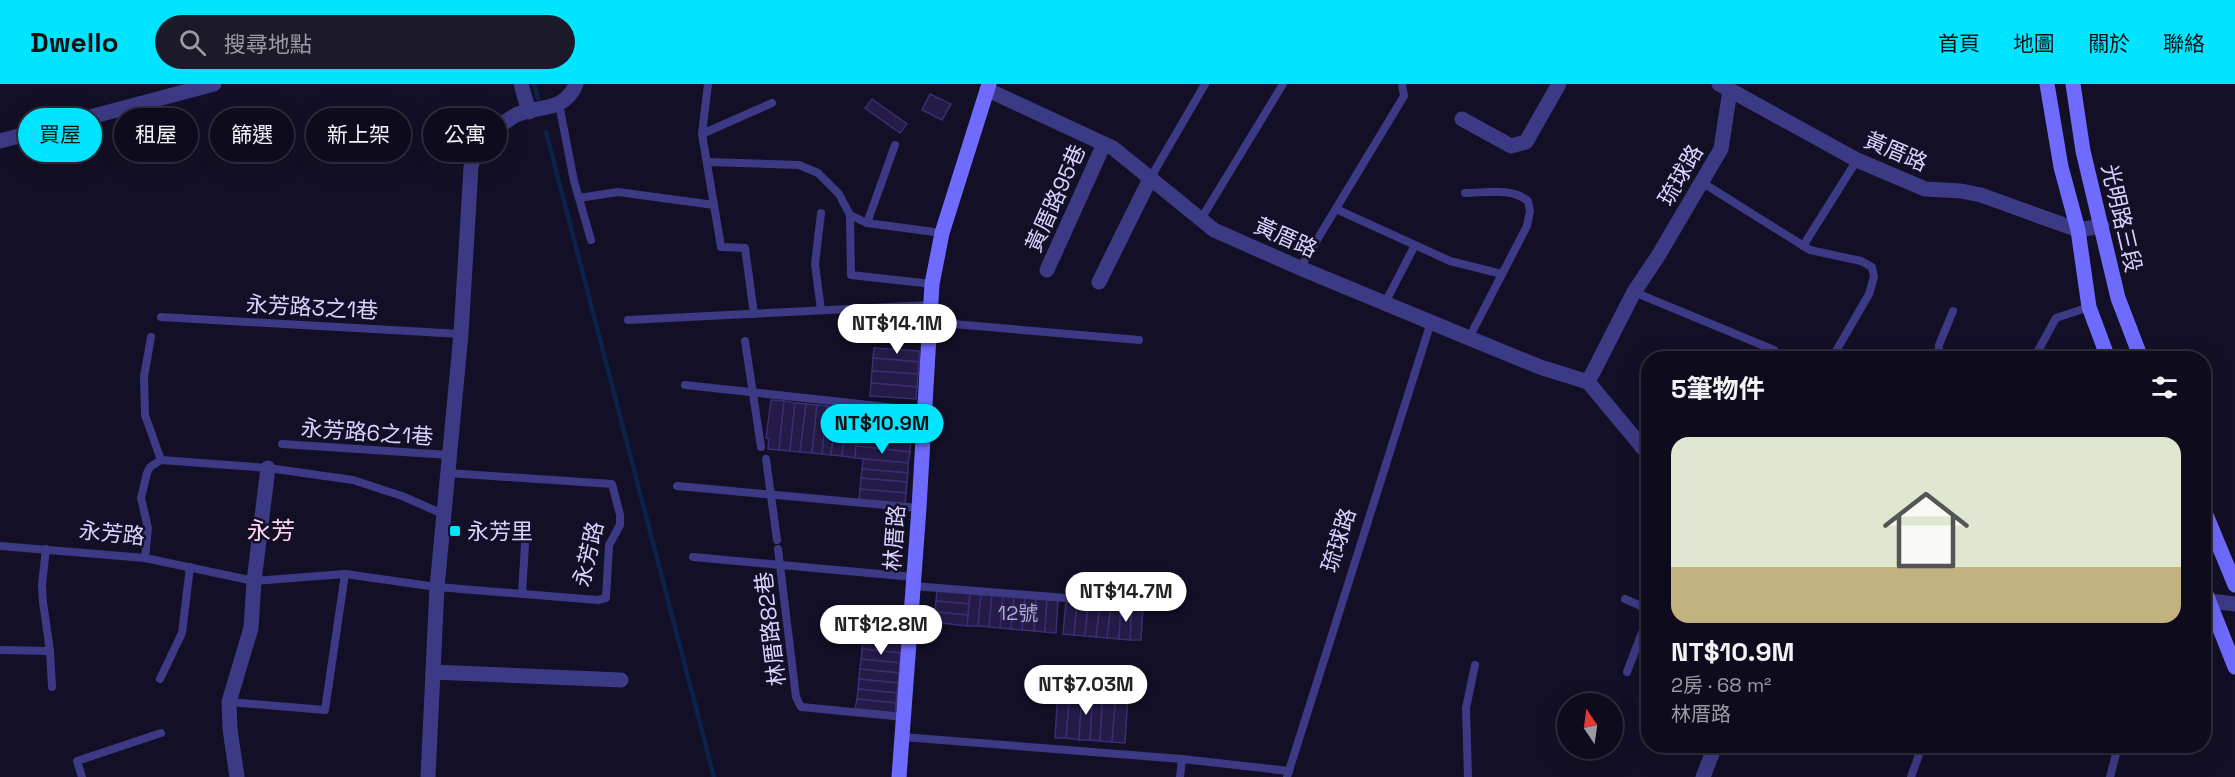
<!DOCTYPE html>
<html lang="zh-TW">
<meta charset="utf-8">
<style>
:root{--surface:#0e0b1c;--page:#1c1929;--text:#f1f3f6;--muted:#9b9ba3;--line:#2e2b3b;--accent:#00e5ff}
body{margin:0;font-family:"Space Grotesk","Noto Sans TC",sans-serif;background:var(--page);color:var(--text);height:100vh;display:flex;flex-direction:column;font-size:22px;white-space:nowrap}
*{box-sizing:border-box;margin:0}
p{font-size:20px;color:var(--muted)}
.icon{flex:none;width:33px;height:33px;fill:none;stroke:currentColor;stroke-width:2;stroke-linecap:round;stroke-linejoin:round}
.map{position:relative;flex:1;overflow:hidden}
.panel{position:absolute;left:1641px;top:267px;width:570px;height:402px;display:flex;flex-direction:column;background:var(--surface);border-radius:24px;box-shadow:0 6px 24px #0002,0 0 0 2px var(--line)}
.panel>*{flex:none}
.hud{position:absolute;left:18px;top:24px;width:570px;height:54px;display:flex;gap:12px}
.needle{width:39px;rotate:347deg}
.buttons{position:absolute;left:1557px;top:609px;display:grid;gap:12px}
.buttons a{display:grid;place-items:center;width:66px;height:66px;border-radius:50%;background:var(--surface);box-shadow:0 6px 24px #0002,0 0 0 2px var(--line);font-size:30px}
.price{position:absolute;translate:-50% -51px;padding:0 14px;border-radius:21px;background:#fff;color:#222;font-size:20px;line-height:39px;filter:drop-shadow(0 2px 3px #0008)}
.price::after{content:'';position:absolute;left:50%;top:36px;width:18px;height:14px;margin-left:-9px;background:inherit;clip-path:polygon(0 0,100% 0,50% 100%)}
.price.selected{background:var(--accent);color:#111}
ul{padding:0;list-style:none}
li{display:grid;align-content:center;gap:12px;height:318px;padding:0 30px}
li span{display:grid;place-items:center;height:186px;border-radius:18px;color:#555}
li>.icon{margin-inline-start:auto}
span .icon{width:108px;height:108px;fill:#fffc;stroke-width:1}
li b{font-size:26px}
h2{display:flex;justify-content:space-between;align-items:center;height:72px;padding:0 30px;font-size:26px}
.chip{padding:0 21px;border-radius:27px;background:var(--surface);box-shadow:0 6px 24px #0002,0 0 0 2px var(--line);font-size:21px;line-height:54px}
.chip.selected{background:var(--accent);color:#111}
header{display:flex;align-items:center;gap:36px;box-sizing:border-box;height:84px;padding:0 30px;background:var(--accent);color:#111}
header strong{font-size:28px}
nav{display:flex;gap:33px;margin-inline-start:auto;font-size:21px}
.search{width:420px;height:54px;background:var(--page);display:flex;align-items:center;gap:15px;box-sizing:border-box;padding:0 21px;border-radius:33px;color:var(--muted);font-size:22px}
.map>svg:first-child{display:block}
</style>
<header>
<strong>Dwello</strong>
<div class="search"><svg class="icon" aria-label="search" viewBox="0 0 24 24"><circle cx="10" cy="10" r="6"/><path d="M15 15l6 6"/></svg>搜尋地點</div>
<nav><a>首頁</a><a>地圖</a><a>關於</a><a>聯絡</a></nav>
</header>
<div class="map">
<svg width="2235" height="693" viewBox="0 0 2235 693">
<rect width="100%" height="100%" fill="#130f26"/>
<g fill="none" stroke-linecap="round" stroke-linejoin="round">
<g stroke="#0c2248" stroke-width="4.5">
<path d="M534 0 538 14"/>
<path d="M546 48 714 693"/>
</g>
</g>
<g fill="#241b47" stroke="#3b2d73" stroke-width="1.5">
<path d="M930 10 951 20 942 36 922 26Z"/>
<path d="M872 15 907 40 900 49 865 24Z"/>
<path d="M874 264 919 267V278L873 274Z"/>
<path d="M873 274 919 278 918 290 872 287Z"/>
<path d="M872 287 918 290 917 303 871 299Z"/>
<path d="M871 299 917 303 916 315 870 312Z"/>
<path d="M771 316 784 317 779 366 768 365 769 355 766 354Z"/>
<path d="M784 317 795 319 790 367 779 366Z"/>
<path d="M795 319 806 320 800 368 790 367Z"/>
<path d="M806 320 817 321 812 369 800 368Z"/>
<path d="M817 321 827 322 822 370 812 369Z"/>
<path d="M827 322 837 323 831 371 822 370Z"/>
<path d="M837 323 847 324 842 372 831 371Z"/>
<path d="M847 324 860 325 855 374 842 372Z"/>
<path d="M860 325 913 330 912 342 859 337Z"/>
<path d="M859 337 912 342 911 354 858 349Z"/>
<path d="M858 349 911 354 910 368 856 362Z"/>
<path d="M856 362 910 368 908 379 855 374Z"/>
<path d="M863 375 908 379V389L862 385Z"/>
<path d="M862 385 908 389 907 398 861 394Z"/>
<path d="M861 394 907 398 906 409 860 405Z"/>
<path d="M860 405 906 409 905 421 859 416Z"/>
<path d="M937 506 970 509 969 520 936 517Z"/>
<path d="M970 509 981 510 978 542H967Z"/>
<path d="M981 510 992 511 989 543 978 542Z"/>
<path d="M992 511 1003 512 1000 544 989 543Z"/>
<path d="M1003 512 1014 513 1011 545 1000 544Z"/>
<path d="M1014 513 1025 514 1022 546 1011 545Z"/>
<path d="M1025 514 1036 515 1034 547 1022 546Z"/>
<path d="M1036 515 1047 516 1045 548 1034 547Z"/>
<path d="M1047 516H1058L1056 549 1045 548Z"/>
<path d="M936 517 969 520 968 531 935 528Z"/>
<path d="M1066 518 1077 519 1074 551 1063 550Z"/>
<path d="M1077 519 1088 520 1085 552 1074 551Z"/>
<path d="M1088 520 1100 521 1096 553 1085 552Z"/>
<path d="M1100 521 1111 522 1107 554 1096 553Z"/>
<path d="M1111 522H1121L1119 555 1107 554Z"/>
<path d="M1121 522 1132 523 1130 556 1119 555Z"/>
<path d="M1132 523 1143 524 1141 556H1130Z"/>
<path d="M866 524 905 528 904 538 865 534Z"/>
<path d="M935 528 968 531 967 542 934 538Z"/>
<path d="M865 534 904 538 903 548 864 544Z"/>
<path d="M864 544 903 548 902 558 863 554Z"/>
<path d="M863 554 902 558 901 569 862 565Z"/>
<path d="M862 565 901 569 900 579 861 575Z"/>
<path d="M861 575 900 579 899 589 860 585Z"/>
<path d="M860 585 899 589 898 599 859 595Z"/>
<path d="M859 595 898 599 897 609 858 605Z"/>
<path d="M858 605 897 609 896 619 857 615Z"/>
<path d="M1058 607H1070L1066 654H1055Z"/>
<path d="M1070 607 1082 608 1079 656 1066 654Z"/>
<path d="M1082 608 1093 609 1090 656H1079Z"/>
<path d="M1093 609H1103L1100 657 1090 656Z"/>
<path d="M1103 609 1116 610 1112 658 1100 657Z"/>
<path d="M1116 610 1128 611 1125 659 1112 658Z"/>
<path d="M857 615 896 619 895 629 855 625Z"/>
</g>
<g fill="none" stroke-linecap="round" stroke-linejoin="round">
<g stroke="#3d3a85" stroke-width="8">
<path d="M708 0 702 50 721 163 745 164 754 230"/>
<path d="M559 20 574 97 591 156"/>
<path d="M702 50 772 19"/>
<path d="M707 78 799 81 818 89 839 110 850 131 867 139 942 149"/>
<path d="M1151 93 1205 0"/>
<path d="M1703 99 1810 166 1861 177 1872 183 1874 193 1869 210 1832 274"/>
<path d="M1465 109C1486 109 1511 103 1528 117L1530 127 1527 142 1469 254"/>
<path d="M579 114 618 108 714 121"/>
<path d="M1336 125 1450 177 1502 190"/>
<path d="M850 131 851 191 932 200"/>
<path d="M1201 135 1283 0"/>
<path d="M867 139 895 61"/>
<path d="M1803 162 1857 76"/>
<path d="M1300 184 1404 12 1402 0"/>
<path d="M1634 208 1774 266 1770 274"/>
<path d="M1385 219 1415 161"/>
<path d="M821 226 815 180 821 129"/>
<path d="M161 233 461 250"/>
<path d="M628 236 931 221"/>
<path d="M930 238 1139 256"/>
<path d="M151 253 144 293 145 331 161 376"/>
<path d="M745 257 761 363"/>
<path d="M1938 274 1939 261 1953 227"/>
<path d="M2034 274 2056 234 2089 223"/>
<path d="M685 301 924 327"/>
<path d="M282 360 449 371"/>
<path d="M766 375 777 456"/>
<path d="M677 402 919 424"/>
<path d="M0 462 145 474 254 497 345 490 437 503 598 516 606 514 609 461 620 441V431L612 400 448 389"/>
<path d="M46 465 42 501 43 518 50 567 52 603"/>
<path d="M778 465 796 613 801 623 904 633"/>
<path d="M693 473 913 493"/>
<path d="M145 474 148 444 141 414 147 389 150 383 161 376 268 384 353 396 402 412 443 430"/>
<path d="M913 502 1129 519"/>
<path d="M522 510 525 460"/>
<path d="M1625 515 1648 525"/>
<path d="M0 566 50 567"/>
<path d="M1627 588 1648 533"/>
<path d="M160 595 182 549 190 483"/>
<path d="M229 618 325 626 345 490"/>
<path d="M903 653 1182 675 1289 687"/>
<path d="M82 693 77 677 161 649"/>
<path d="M1180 693 1182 675"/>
<path d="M1287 693 1431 238"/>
<path d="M1468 693 1466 624 1475 581"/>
<path d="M1911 693 1922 662"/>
<path d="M2110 693 2118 662"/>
</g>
<g stroke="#3d3a85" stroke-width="15">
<path d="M521 0 529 28"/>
<path d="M1719 0 1857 76 1925 105 1961 107 1981 111 2078 146 2102 142"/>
<path d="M988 6 1113 64 1214 146 1300 184 1469 254 1540 283 1588 298"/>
<path d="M1462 35 1511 62 1526 58 1559 0"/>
<path d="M0 57 214 0"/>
<path d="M1047 186 1104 60"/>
<path d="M1099 198 1151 93"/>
<path d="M1588 298 1634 208 1658 172 1721 65 1730 6"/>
<path d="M1588 298 1643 364 1648 367"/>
<path d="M2204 516 2235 520"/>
<path d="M433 588 621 596"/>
<path d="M237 693 230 645 229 618 251 544 254 497 268 384"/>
<path d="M428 693 437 503 461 250 471 83C473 77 474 70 477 65 483 55 506 36 516 31 539 21 565 28 576 0"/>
<path d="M1703 693 1715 662"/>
</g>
<g stroke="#6f6bff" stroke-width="15">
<path d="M2047 0 2061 83 2078 146 2089 223 2108 274"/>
<path d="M2073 0 2083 67 2118 214 2141 274"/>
<path d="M2204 426 2235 501"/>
<path d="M2204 505 2235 583"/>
<path d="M899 693 919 424 932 200 942 149 989 0"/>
</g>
</g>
<rect fill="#00e5ff" stroke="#130f26" stroke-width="2" x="449" y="441" width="12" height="12" rx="3"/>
<g text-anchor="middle" stroke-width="5" stroke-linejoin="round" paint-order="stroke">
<g font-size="20" fill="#aca6d1">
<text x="1018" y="536">12號</text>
</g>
<g font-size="22" fill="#d9d4ff" stroke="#130f26">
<text transform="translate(1896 67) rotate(23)" y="8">黃厝路</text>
<text transform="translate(1680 91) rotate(-60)" y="8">琉球路</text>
<text transform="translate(1055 114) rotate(-66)" y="8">黃厝路95巷</text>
<text transform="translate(2122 134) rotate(77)" y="8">光明路三段</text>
<text transform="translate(1286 153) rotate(24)" y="8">黃厝路</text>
<text transform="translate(312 223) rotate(3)" y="8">永芳路3之1巷</text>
<text transform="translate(367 348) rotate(4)" y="8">永芳路6之1巷</text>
<text transform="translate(112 449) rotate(6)" y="8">永芳路</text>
<text transform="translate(894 454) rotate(-86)" y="8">林厝路</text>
<text transform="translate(1338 456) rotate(-72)" y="8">琉球路</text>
<text transform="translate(588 470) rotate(-77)" y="8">永芳路</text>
<text transform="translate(770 545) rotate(-97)" y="8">林厝路82巷</text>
</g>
<g font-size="22" fill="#d9d4ff" stroke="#130f26" text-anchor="start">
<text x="467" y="455">永芳里</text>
</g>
<g font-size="24" fill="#ffd6f0" stroke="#130f26">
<text x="271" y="455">永芳</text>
</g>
</g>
</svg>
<div class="buttons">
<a><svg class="needle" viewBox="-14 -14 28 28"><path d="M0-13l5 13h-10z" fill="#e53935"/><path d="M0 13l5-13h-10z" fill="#9b9ba3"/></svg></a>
</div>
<b class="price" style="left:897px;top:271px">NT$14.1M</b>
<b class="price selected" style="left:882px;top:371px">NT$10.9M</b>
<b class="price" style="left:1126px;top:539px">NT$14.7M</b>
<b class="price" style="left:881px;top:572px">NT$12.8M</b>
<b class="price" style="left:1086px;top:632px">NT$7.03M</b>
<div class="hud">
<a class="chip selected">買屋</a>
<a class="chip">租屋</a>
<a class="chip">篩選</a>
<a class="chip">新上架</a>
<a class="chip">公寓</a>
</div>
<section class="panel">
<h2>5筆物件<svg class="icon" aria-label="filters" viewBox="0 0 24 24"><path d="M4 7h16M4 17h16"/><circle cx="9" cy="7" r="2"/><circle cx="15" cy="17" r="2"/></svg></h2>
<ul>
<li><span style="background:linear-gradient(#dfe7d0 70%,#c2b280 0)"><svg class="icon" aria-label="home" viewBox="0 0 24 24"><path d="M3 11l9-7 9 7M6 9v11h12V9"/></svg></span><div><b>NT$10.9M</b><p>2房 · 68 m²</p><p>林厝路</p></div></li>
</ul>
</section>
</div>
